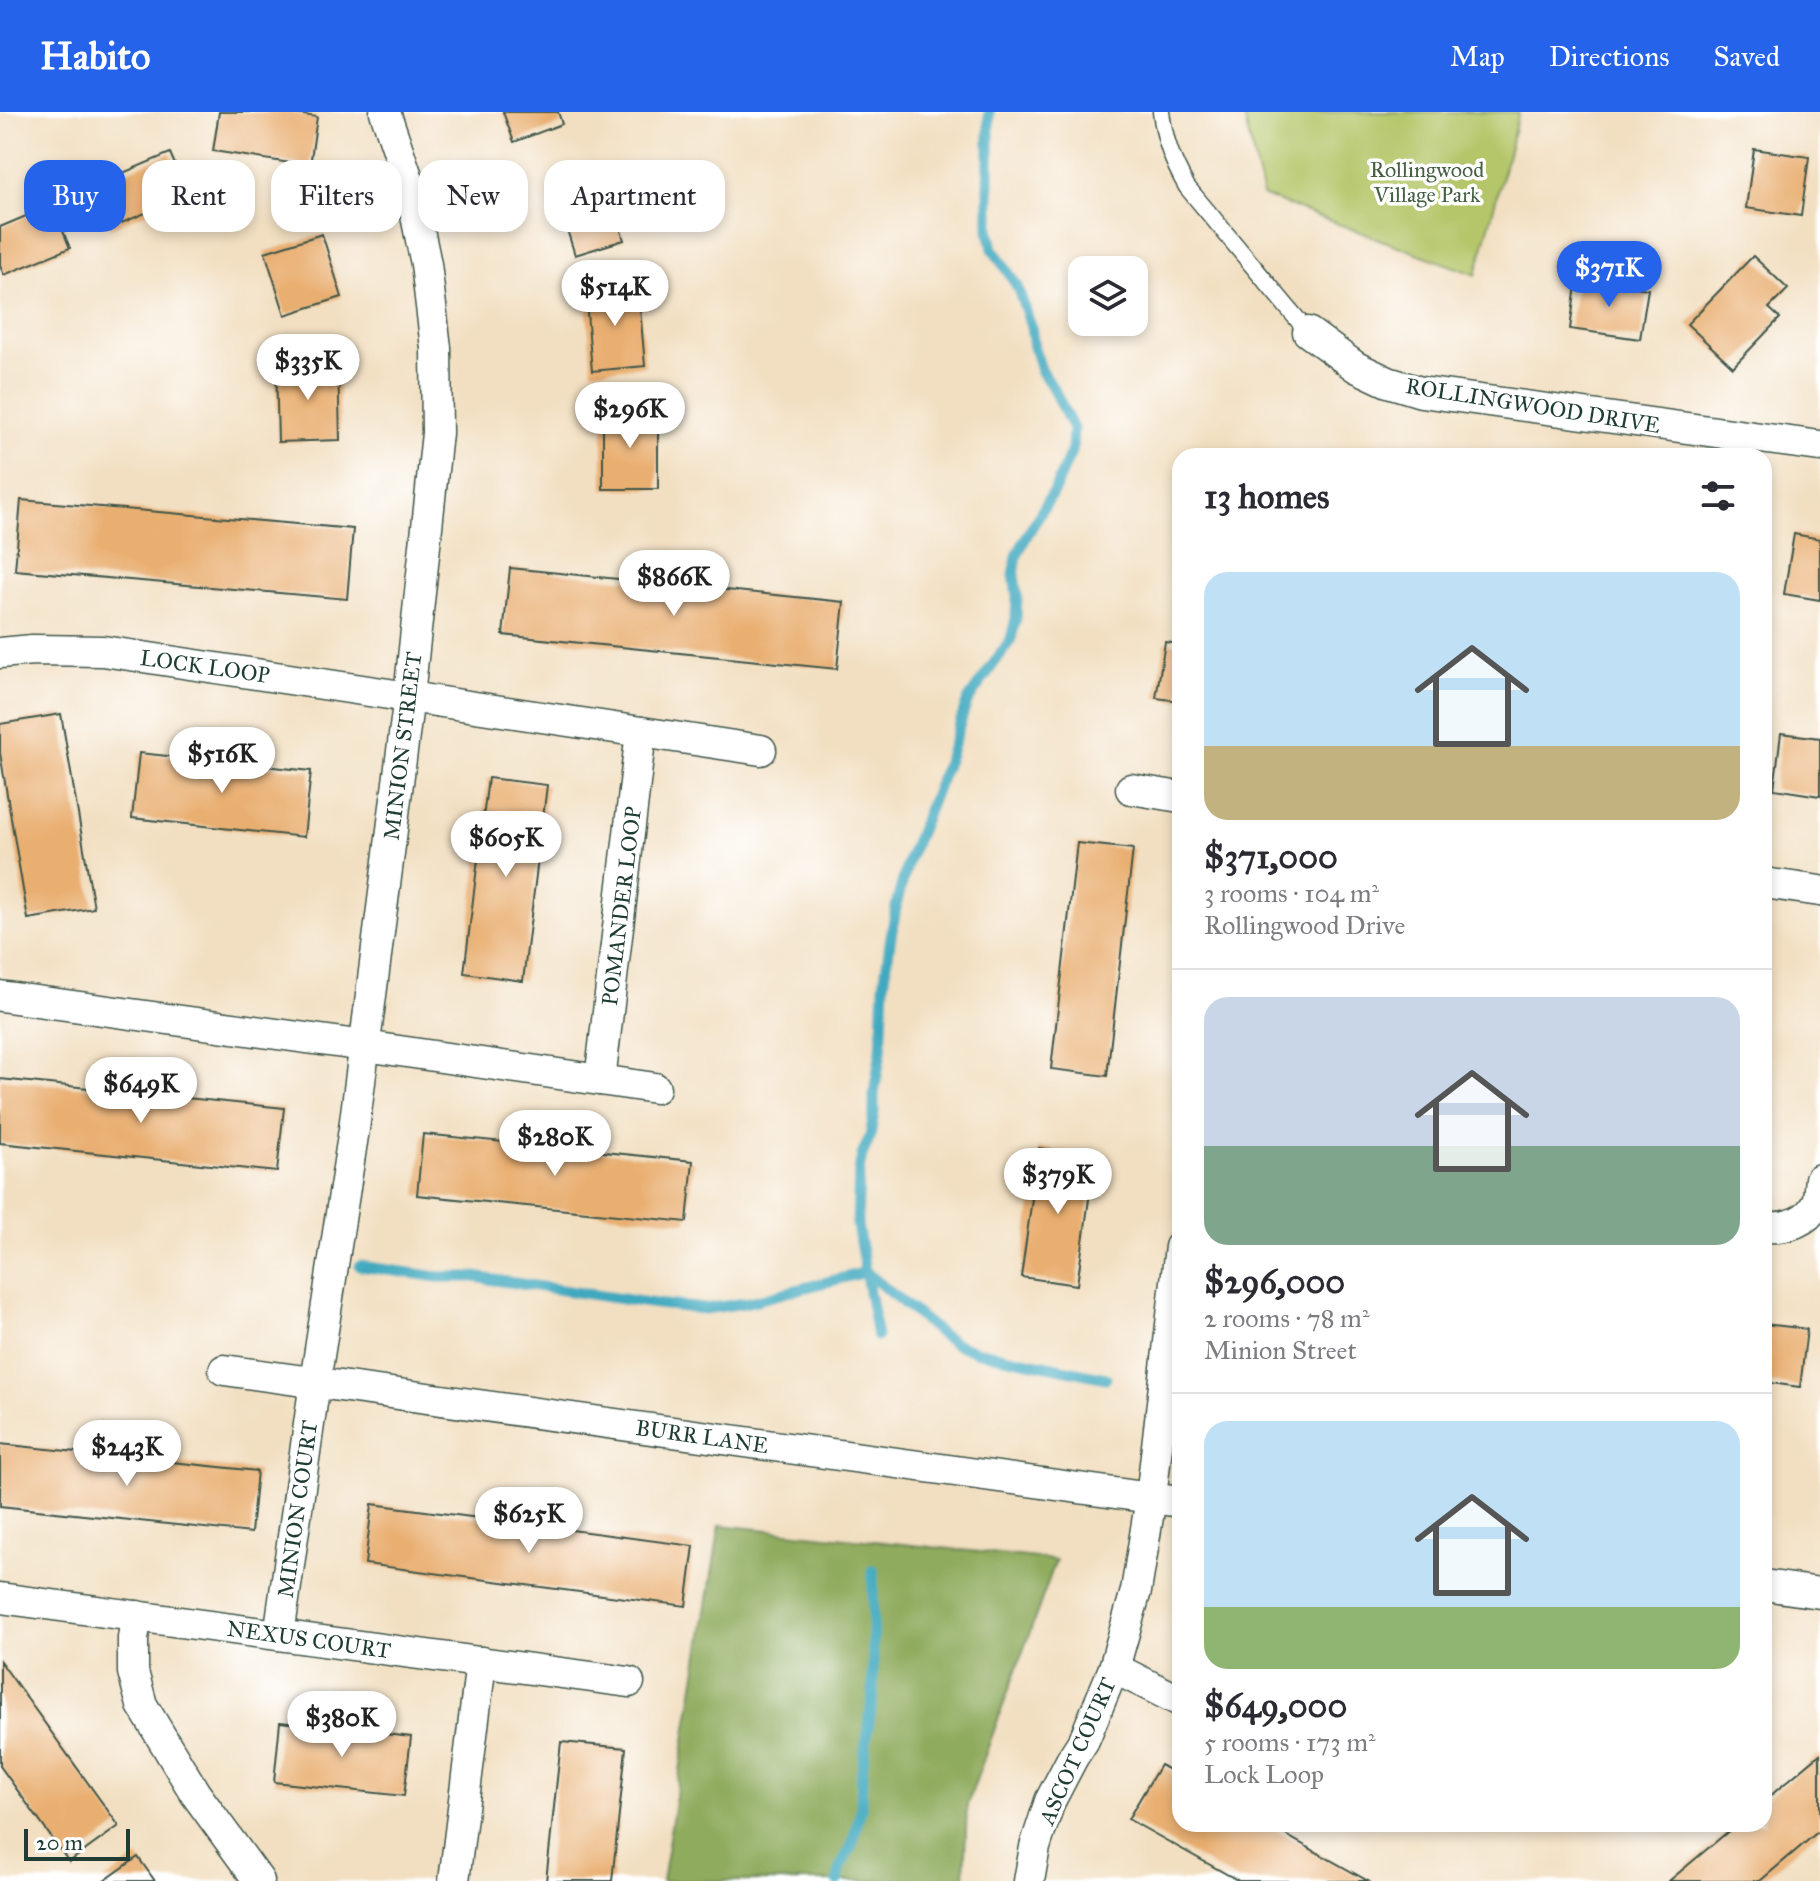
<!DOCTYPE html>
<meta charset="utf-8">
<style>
:root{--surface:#fff;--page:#f7f7f7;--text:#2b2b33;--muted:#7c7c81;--line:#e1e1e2;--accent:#2563eb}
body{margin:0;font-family:"IM FELL Great Primer",serif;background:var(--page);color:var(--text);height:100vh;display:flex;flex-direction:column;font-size:30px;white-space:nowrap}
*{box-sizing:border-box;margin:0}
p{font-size:26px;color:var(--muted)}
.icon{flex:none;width:44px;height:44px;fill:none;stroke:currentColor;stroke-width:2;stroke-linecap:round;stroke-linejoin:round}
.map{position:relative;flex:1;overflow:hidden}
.details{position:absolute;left:1172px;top:336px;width:600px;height:1384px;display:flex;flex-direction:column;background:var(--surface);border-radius:24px;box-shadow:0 4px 12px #0003}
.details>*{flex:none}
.guide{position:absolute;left:24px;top:48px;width:760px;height:72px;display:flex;gap:16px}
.fabs{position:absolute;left:1068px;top:144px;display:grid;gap:16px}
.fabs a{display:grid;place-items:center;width:80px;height:80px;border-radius:16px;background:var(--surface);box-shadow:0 4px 12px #0003;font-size:40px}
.scale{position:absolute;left:24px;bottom:20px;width:106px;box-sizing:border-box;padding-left:8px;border:4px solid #1f3d34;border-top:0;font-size:22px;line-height:28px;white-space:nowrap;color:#1f3d34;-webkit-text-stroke:6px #fff;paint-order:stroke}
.price{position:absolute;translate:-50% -68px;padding:0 18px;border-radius:28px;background:#fff;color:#222;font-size:26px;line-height:52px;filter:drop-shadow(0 2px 4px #0008)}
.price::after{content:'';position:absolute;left:50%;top:48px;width:24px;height:18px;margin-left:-12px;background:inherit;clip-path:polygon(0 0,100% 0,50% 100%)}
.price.active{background:var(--accent);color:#fff}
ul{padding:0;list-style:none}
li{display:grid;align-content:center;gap:16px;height:424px;padding:0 32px}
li+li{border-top:2px solid var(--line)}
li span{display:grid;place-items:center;height:248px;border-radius:24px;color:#555}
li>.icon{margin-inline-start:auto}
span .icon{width:144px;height:144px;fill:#fffc;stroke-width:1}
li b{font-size:34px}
h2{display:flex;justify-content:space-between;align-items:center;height:96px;padding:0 32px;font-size:34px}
.tag{padding:0 28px;border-radius:24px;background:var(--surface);box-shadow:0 4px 12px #0003;font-size:28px;line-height:72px}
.tag.active{background:var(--accent);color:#fff}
header{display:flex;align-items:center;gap:48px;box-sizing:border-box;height:112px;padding:0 40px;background:var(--accent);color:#fff}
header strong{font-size:38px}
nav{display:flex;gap:44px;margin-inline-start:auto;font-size:28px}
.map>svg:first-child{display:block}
</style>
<header>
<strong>Habito</strong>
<nav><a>Map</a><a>Directions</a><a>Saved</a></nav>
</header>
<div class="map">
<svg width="1820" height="1769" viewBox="0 0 1820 1769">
<rect width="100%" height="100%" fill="#fff"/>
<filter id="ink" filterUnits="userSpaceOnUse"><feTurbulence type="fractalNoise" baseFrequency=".0125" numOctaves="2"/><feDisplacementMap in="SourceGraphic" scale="16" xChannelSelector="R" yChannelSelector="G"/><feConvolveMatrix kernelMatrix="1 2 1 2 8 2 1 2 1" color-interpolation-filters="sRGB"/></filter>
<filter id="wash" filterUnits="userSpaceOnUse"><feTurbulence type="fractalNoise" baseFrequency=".006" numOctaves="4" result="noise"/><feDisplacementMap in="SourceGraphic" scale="32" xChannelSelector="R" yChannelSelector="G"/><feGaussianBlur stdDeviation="1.8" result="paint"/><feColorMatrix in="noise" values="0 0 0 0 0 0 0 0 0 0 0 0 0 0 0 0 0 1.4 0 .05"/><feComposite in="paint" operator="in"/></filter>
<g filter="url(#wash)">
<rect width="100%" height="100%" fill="#f2dfc1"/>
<path fill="#b4c669" stroke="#6a824e" stroke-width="2" d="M1243 0H1519L1476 163 1263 84Z"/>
<path fill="#8fab5d" stroke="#577448" stroke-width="2" d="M720 1413 1056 1448 967 1693 964 1769H662Z"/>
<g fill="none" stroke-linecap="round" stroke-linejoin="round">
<g stroke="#3fa9bf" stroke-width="11">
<path d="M360 1154 438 1165H474L656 1192 705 1197 745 1191 866 1160 943 1224 956 1232 975 1239 1106 1266"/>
<path d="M877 1224 857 1113 859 1059 862 1043 870 1025 874 1001V981L881 939 884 873 890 830 897 790 909 746 948 648 967 590 1011 527 1016 506 1017 484 1014 463 1017 444 1026 425 1055 377 1072 338 1073 317 1055 279 1042 260 1034 236 1031 214 1017 174 993 137 989 118V0"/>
<path d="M838 1769 840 1756 852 1733 861 1697 862 1658 873 1583V1458"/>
</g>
</g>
<g id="blocks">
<g fill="#e9af71">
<path d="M219 0H283L317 5 310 54 213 39Z"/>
<path d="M503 0H558L562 12 514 30Z"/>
<path d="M1754 37 1809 45 1801 104 1746 96Z"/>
<path d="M170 41 188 83 110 116 92 74Z"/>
<path d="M600 55 624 128 575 143 552 70Z"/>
<path d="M52 93 70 136 4 163 0 154V115Z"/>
<path d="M322 122 342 185 285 203 265 140Z"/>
<path d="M1753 144 1788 177 1769 196 1780 206 1733 255 1687 212Z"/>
<path d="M1577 166 1648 177 1640 227 1570 217Z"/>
<path d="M638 173 645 254 592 259 585 177Z"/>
<path d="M338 251 340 328 278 330 276 252Z"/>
<rect x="603" y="299" width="55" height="78"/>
<path d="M21 388 353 417 347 487 15 458Z"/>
<path d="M1794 422 1820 427V488L1784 482Z"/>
<path d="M510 456 844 490 837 557 503 523Z"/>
<path d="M1165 530 1180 532V589L1156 586Z"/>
<path d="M61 602 94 796 28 807 0 641V612Z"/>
<path d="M1781 621 1820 626V684L1774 677Z"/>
<path d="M139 641 311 659 304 725 132 706Z"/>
<path d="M488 666 547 673 523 869 464 861Z"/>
<path d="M1077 731 1133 737 1107 964 1051 957Z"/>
<path d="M0 967 284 996 277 1060 0 1031Z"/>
<path d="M423 1022 693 1049 687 1110 417 1083Z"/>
<path d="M1039 1036 1095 1044 1077 1173 1021 1165Z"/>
<path d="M1764 1212 1807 1217 1800 1275 1764 1270Z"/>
<path d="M0 1332 257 1359 251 1421 0 1394Z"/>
<path d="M372 1392 694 1434 686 1494 365 1452Z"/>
<path d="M0 1549 119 1714 69 1750 0 1654Z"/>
<path d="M280 1610 411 1625 404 1684 274 1670Z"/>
<path d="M561 1630 626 1636 612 1769H546Z"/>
<path d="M1820 1642V1718L1760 1769H1669L1737 1712H1764V1689Z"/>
<path d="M1160 1653 1180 1664V1712H1266L1368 1769H1239L1128 1707Z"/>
<path d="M138 1745 155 1769H104Z"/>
</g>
</g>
</g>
<g filter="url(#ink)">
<use href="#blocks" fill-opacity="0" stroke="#3f5549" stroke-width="2"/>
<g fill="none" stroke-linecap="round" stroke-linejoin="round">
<g stroke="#3f5549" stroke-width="19">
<path id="service" d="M1161 0C1165 29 1172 49 1187 75L1308 220"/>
</g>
<g stroke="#3f5549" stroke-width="33">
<g id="minor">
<path d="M1308 220 1356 255 1388 270 1421 280 1820 334"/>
<path d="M0 541 33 538 103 539 761 638"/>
<path d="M1131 677 1180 685"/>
<path d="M1764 771 1820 779"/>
<path d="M0 884 365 934 655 976"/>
<path d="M600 968 641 620"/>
<path d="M1764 1115C1785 1117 1811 1110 1818 1087 1819 1081 1819 1073 1820 1067"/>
<path d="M224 1258 1180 1390"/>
<path d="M1764 1473 1820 1481"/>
<path d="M0 1486 629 1570"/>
<path d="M137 1504 133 1526V1560L142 1593 195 1681 259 1769"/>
<path d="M279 1523 315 1270 354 1017 409 584 437 321 436 236 426 152 409 70 385 0"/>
<path d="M1114 1556 1180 1589"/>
<path d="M454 1769 481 1550"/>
<path d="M1029 1769 1035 1735 1050 1689 1073 1645 1084 1628 1114 1556 1136 1479 1151 1386 1180 1135"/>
</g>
</g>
<use href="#service" stroke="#fff" stroke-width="16"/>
<use href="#minor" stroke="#fff" stroke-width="30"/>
</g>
</g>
<g text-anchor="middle" stroke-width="7" stroke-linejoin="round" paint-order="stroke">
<g font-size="22" fill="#445f41" stroke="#fff">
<text x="1427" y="65">Rollingwood<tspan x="1427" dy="25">Village Park</tspan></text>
</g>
<g font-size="22" fill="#1f3d34" stroke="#fff">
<text transform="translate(1533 293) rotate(9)" y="8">ROLLINGWOOD DRIVE</text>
<text transform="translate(205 554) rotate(8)" y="8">LOCK LOOP</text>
<text transform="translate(402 634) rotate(-83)" y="8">MINION STREET</text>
<text transform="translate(621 794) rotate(-83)" y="8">POMANDER LOOP</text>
<text transform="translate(702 1324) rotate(8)" y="8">BURR LANE</text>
<text transform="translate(297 1397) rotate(-82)" y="8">MINION COURT</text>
<text transform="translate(309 1527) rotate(8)" y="8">NEXUS COURT</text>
<text transform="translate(1077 1639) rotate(-66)" y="8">ASCOT COURT</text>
</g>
</g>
</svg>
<div class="fabs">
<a><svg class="icon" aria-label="layers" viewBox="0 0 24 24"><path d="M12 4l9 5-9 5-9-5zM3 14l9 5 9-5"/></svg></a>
</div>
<div class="scale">20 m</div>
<b class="price active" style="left:1609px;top:197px">$371K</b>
<b class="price" style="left:615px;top:216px">$514K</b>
<b class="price" style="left:308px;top:290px">$335K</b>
<b class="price" style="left:630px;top:338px">$296K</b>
<b class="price" style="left:674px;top:506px">$866K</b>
<b class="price" style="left:222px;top:683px">$516K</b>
<b class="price" style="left:506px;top:767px">$605K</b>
<b class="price" style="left:141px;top:1013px">$649K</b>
<b class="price" style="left:555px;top:1066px">$280K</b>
<b class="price" style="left:1058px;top:1104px">$379K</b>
<b class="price" style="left:127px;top:1376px">$243K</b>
<b class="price" style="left:529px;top:1443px">$625K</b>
<b class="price" style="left:342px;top:1647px">$380K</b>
<div class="guide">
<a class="tag active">Buy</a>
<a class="tag">Rent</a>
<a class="tag">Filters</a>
<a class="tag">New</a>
<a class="tag">Apartment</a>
</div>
<section class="details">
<h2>13 homes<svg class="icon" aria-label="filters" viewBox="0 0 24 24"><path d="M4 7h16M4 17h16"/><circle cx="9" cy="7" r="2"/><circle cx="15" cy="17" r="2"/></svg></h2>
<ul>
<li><span style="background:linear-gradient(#bfe0f5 70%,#c2b280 0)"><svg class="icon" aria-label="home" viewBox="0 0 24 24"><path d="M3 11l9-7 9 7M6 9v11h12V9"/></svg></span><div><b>$371,000</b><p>3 rooms · 104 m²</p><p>Rollingwood Drive</p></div></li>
<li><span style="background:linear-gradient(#c9d6e8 60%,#7fa58c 0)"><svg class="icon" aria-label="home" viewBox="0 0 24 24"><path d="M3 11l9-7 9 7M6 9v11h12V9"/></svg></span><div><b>$296,000</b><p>2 rooms · 78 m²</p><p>Minion Street</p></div></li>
<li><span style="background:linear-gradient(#bfe0f5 75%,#8fb573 0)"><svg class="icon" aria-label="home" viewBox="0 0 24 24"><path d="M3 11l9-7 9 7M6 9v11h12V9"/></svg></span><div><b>$649,000</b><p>5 rooms · 173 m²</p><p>Lock Loop</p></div></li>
</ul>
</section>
</div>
